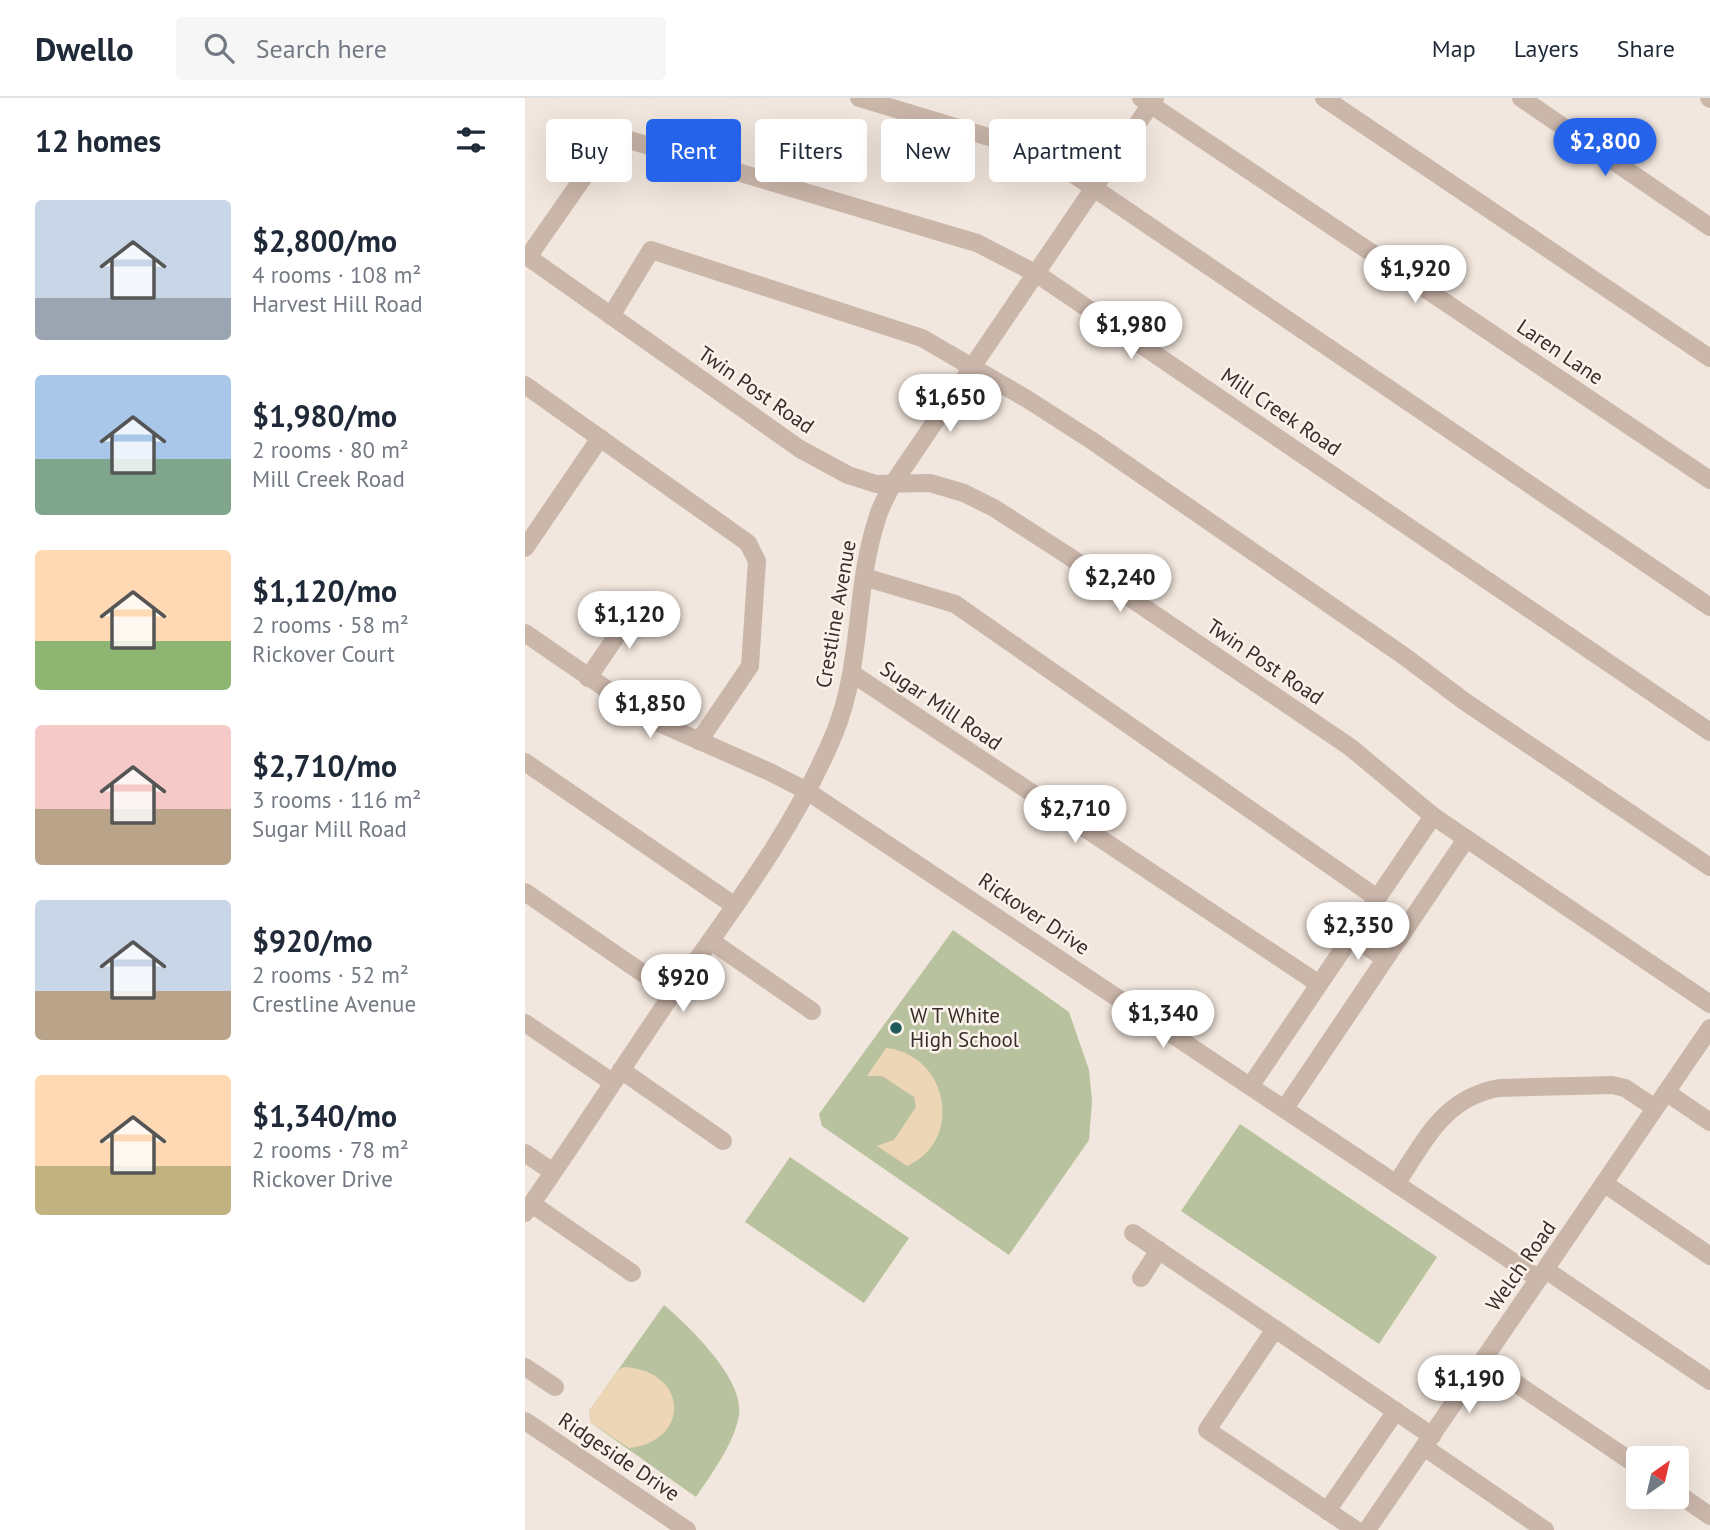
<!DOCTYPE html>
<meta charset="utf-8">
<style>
:root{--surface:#fff;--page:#f6f6f7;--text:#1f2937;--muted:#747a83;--line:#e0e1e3;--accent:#2563eb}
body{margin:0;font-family:"PT Sans",sans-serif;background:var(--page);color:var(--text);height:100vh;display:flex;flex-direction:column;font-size:26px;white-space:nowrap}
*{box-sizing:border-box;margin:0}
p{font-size:23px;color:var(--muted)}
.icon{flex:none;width:38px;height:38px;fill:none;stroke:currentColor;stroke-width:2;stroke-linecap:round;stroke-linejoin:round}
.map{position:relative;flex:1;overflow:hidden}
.side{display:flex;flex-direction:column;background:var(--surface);width:525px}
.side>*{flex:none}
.hud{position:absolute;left:21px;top:21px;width:665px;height:63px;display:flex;gap:14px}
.needle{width:46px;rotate:34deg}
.tools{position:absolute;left:1101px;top:1348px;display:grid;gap:14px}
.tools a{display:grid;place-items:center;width:63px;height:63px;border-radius:7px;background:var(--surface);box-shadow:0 7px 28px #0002;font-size:35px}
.price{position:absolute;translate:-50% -60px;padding:0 16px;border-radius:24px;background:#fff;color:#222;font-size:23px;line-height:46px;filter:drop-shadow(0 2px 4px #0008)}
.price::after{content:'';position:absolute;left:50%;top:42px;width:21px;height:16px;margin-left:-10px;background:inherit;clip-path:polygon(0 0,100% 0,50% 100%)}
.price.current{background:var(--accent);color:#fff}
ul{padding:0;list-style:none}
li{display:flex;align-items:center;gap:21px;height:175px;padding:0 35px}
li span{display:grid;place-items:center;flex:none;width:196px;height:140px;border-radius:7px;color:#555}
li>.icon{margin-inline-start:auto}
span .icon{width:84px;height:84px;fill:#fffc;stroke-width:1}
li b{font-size:30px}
h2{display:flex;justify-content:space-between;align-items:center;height:84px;padding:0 35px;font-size:30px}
.chip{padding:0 24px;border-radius:7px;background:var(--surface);box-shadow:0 7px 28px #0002;font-size:24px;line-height:63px}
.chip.current{background:var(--accent);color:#fff}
header{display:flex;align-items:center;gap:42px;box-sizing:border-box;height:98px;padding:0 35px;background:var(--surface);border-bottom:2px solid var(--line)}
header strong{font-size:33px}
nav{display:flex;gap:38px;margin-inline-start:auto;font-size:24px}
.search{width:490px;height:63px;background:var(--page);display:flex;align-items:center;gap:18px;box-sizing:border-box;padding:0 24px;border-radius:7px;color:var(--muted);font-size:26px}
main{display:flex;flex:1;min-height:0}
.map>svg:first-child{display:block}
</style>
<header>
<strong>Dwello</strong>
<div class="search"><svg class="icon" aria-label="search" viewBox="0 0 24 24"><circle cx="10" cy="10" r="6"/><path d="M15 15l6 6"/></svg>Search here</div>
<nav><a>Map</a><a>Layers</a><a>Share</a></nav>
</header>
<main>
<section class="side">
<h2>12 homes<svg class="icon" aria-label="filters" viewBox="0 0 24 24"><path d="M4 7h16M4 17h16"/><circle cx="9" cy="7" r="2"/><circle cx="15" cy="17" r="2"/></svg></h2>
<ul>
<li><span style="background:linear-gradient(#c9d6e8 70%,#9aa5b1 0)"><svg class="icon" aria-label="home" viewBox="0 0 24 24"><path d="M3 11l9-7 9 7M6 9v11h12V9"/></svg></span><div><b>$2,800/mo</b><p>4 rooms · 108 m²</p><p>Harvest Hill Road</p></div></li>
<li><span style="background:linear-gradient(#a9c7e8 60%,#7fa58c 0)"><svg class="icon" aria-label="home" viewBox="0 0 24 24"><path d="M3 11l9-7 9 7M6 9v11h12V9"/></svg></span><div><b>$1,980/mo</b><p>2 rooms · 80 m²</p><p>Mill Creek Road</p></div></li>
<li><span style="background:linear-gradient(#ffd9b3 65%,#8fb573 0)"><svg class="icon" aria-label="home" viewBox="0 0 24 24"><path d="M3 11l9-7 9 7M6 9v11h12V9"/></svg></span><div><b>$1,120/mo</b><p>2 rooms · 58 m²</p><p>Rickover Court</p></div></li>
<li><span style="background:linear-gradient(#f6c9c9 60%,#b9a48a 0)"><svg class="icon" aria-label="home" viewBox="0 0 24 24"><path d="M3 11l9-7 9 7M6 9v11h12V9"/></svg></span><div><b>$2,710/mo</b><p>3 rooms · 116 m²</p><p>Sugar Mill Road</p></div></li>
<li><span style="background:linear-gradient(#c9d6e8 65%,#b9a48a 0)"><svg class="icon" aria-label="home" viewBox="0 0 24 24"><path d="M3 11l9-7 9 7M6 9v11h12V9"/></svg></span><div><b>$920/mo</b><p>2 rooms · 52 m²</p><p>Crestline Avenue</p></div></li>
<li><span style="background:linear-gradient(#ffd9b3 65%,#c2b280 0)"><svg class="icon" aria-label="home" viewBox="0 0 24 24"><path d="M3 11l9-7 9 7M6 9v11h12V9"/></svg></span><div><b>$1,340/mo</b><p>2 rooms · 78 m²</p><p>Rickover Drive</p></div></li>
</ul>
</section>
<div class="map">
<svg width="1185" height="1432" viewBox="0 0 1185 1432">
<rect width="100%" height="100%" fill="#f2e7de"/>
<g fill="#b9c29e">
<path d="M428 832 544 914 564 972 567 1003 564 1042 484 1157 297 1028 294 1016Z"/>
<path d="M715 1026 912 1159 854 1246 656 1113Z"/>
<path d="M265 1059 384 1140 339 1205 220 1124Z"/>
<path d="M139 1207C164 1228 220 1282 214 1317 209 1346 187 1375 171 1399L66 1325 64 1313Z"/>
</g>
<g fill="#edd6b6">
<path d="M361 950C423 956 440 1043 382 1068L352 1048 369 1042 391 1009 389 999 357 978H342Z"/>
<path d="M99 1269C164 1273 166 1343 104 1350L66 1325 64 1313 93 1272Z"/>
</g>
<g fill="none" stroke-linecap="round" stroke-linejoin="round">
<g stroke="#cbb6aa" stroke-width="18">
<path d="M334 0 487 46 526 61 1185 509"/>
<path d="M616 0 1185 382"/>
<path d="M799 0 1185 260"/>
<path d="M996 0 1185 129"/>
<path d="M1184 0 1185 1"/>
<path d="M0 157 275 351 323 377 351 386 405 385 439 395 469 410 542 457 825 649 908 718 1185 906"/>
<path d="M3 159 79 50 88 42 101 41 452 145 512 176 1185 634"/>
<path d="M86 218 126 152 397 240 502 301 566 342 879 558 939 603 1185 769"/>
<path d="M0 287 223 445 232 463 225 568 174 643"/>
<path d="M0 450 75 340"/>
<path d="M339 479 430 506 852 800"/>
<path d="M0 535 125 621 245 674 282 693 1014 1181"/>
<path d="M328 576 794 886"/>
<path d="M63 580 114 505"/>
<path d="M0 664 210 808"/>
<path d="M0 794 148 896"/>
<path d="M827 838 860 861"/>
<path d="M186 843 287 913"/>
<path d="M0 925 87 984"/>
<path d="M96 972 198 1043"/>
<path d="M726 987 908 718"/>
<path d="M1141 994 1185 1024"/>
<path d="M760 1010 941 741"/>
<path d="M0 1055 28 1074"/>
<path d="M871 1086C900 1043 918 1000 974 990L1087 987 1100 990 1130 1010"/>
<path d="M1080 1086 1185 1158"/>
<path d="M7 1106 107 1175"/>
<path d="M0 1115C51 1043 98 968 148 895 207 812 271 729 310 634 338 564 329 491 352 421 355 409 362 398 367 387L630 0"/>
<path d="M608 1135 750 1231"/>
<path d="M1021 1172 1185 1283"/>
<path d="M616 1180 634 1152"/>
<path d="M958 1263 1113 1368"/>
<path d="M0 1269 30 1289"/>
<path d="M0 1323 162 1432"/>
<path d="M899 1349 1020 1432"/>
<path d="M1152 1395 1185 1418"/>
<path d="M802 1413 871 1313"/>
<path d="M831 1432 682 1332 750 1231 907 1338"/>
<path d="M842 1432 1185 930"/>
</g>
</g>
<circle fill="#1f5a59" stroke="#faf2eb" stroke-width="2.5" cx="371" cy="930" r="7"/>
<g text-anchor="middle" stroke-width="5" stroke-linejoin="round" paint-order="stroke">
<g font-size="21" fill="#382d29" stroke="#faf2eb">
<text transform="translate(1035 254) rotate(34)" y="7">Laren Lane</text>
<text transform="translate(231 292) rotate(35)" y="7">Twin Post Road</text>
<text transform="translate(756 314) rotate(34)" y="7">Mill Creek Road</text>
<text transform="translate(311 516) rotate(-80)" y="7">Crestline Avenue</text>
<text transform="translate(740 564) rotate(34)" y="7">Twin Post Road</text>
<text transform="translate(416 608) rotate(34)" y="7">Sugar Mill Road</text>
<text transform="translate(509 816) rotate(34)" y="7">Rickover Drive</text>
<text transform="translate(996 1168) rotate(-55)" y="7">Welch Road</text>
<text transform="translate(94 1359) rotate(34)" y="7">Ridgeside Drive</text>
</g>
<g font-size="21" fill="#382d29" stroke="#faf2eb" text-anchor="start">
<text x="385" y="925">W T White<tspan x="385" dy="24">High School</tspan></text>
</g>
</g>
</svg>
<div class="tools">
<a><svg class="needle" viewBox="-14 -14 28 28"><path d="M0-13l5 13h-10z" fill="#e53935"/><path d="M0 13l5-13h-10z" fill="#747a83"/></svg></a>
</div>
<b class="price current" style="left:1080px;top:80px">$2,800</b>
<b class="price" style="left:890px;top:207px">$1,920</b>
<b class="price" style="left:606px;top:263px">$1,980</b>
<b class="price" style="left:425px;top:336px">$1,650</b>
<b class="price" style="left:595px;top:516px">$2,240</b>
<b class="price" style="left:104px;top:553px">$1,120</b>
<b class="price" style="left:125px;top:642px">$1,850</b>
<b class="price" style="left:550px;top:747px">$2,710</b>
<b class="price" style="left:833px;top:864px">$2,350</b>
<b class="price" style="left:158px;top:916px">$920</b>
<b class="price" style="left:638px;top:952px">$1,340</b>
<b class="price" style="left:944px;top:1317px">$1,190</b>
<div class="hud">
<a class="chip">Buy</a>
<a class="chip current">Rent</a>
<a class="chip">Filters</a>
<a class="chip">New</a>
<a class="chip">Apartment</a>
</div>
</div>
</main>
